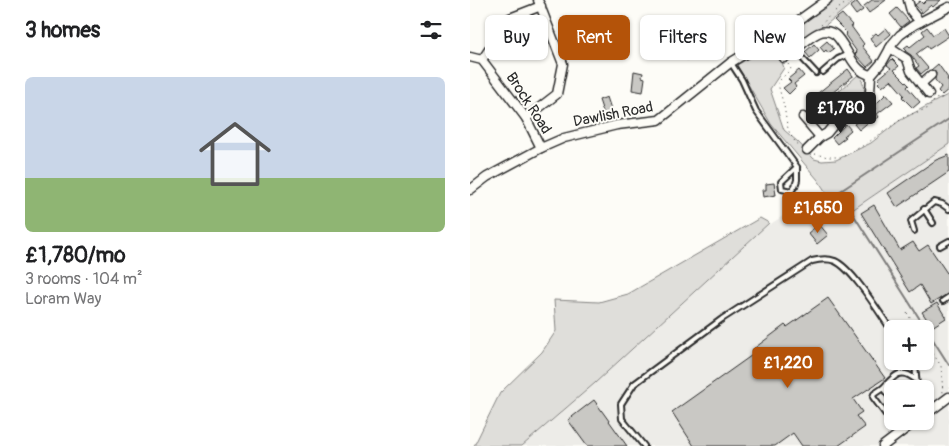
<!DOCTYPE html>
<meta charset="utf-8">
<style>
:root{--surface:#fff;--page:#f2f2f2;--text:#202124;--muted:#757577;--accent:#b45309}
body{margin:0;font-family:Pangolin,sans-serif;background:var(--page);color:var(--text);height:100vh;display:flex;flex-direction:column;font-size:19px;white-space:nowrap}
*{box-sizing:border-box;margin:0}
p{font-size:16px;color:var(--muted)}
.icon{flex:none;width:28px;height:28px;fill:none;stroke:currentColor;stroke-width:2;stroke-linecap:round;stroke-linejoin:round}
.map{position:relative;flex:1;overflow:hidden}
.side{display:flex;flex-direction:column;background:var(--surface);width:470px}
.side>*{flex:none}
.guide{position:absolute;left:15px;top:15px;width:389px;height:45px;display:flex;gap:10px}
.controls{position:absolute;left:414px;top:320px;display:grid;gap:10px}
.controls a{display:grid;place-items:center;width:50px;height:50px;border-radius:8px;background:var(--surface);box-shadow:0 1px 4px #0004;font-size:25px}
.price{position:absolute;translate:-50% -42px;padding:0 11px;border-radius:5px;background:var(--accent);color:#fff;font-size:16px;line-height:32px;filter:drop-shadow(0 1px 2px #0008)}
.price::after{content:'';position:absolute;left:50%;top:30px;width:15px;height:11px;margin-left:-8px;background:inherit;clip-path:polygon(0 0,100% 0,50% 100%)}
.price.active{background:#222;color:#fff}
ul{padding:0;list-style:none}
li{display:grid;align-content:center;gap:10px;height:265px;padding:0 25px}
li span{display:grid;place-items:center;height:155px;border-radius:8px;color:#555}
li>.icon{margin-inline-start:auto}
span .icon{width:90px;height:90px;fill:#fffc;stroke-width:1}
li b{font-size:21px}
h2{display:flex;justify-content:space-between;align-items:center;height:60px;padding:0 25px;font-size:21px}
.tag{padding:0 18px;border-radius:8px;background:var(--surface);box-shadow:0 1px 4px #0004;font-size:18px;line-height:45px}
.tag.active{background:var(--accent);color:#fff}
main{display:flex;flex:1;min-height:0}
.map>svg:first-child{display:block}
</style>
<main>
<section class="side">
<h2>3 homes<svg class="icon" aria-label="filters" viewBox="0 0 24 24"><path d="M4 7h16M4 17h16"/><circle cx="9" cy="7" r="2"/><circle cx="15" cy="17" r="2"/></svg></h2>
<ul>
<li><span style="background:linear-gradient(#c9d6e8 65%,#8fb573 0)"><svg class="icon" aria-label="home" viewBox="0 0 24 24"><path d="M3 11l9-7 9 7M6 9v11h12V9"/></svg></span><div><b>£1,780/mo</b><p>3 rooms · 104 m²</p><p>Loram Way</p></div></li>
</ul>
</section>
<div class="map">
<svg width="479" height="446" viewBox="0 0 479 446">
<rect width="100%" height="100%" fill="#fdfcf7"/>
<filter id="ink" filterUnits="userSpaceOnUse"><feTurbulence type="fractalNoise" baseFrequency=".02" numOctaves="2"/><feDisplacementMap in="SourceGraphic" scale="10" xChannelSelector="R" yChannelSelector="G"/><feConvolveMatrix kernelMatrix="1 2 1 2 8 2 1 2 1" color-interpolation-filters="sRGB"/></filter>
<g filter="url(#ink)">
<path fill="#edece8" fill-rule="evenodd" d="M479 144V446H52L125 383 299 223V225L347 194 367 221ZM422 329H455V361H422ZM422 389H455V421H422Z"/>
<g fill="#dfdeda" stroke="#858482">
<path d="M365 0H386L352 28 329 39 310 57 314 68 300 89 314 130 328 142 344 159 352 161 366 160 401 143 429 121 479 94V144L372 217 348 180 301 124 267 65 303 44Z"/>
<path d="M388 75C405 95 385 107 369 116L356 103Z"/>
<path d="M290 218 299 223 125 383 52 446H4L30 393 72 352 86 331 84 300 129 302 158 294Z"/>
</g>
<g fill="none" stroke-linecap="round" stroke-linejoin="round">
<path stroke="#7e7d7b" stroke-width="2" d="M479 119 369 192 479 365"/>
</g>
<g fill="#c9c8c4" stroke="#2b2b2b">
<path d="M402 0H416L399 13 394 6Z"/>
<path d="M457 0H471L463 7 461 5 452 13 445 5 450 1 453 4Z"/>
<path d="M387 2 393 10 386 15 380 7Z"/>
<path d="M427 8 439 21 431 27 420 14Z"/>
<path d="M372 14 382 25 381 26 394 44 392 46 404 61 397 67 385 54 387 52 375 35 377 33 364 20Z"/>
<path d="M199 23 210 31 206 37 195 29Z"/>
<path d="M457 27 463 35 474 28 479 36 459 49 457 46 446 54 458 68 451 74 446 68 449 66 441 55 435 51 436 50 434 48 438 45 440 47 455 35 452 31Z"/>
<path d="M416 28 421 34 406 47 400 38 406 33 408 35Z"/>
<path d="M357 41 364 49 358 53 356 50 354 52 350 47Z"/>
<path d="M218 43 226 48 224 50 228 52 223 60 219 58 218 60 210 55Z"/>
<path d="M344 44 349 50 340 58 335 52Z"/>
<path d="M422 59 429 66 424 70 439 85 437 87 450 102 443 108 432 97 434 95 421 80 412 87 408 83 410 81 408 79 421 68 417 65Z"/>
<path d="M468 64 478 78 477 79 479 82V89L472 95 468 91 471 87 465 80 466 73 461 70Z"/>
<path d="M378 69 383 76 351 102 364 117 359 122 356 119 355 120 351 117 338 101Z"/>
<path d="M329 70 334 76 324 84 326 87 319 94 313 88 321 82 318 79Z"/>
<path d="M164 71 173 73 172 77 175 78 173 92 162 90Z"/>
<path d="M416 94 423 102 407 114 409 117 404 121 402 119 389 130 384 124 406 108 404 106Z"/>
<path d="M137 97 142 112 134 115 129 100Z"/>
<path d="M131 115 133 122 126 124 124 118Z"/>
<path d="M376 124 381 130 374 136 376 137 367 144 362 138Z"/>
<path d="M479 155V172L427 207 418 193 466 160Z"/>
<path d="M304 183 306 195 293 197 292 190H296V184Z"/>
<path d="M404 205 430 250 443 242 449 251 458 245 479 276V293L461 304 450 285 440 292 391 213Z"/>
<path d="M349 224 358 235 347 244 338 233Z"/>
<path d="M358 298 415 378 383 399 392 412 386 416 395 427 368 446H332L323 433 305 446H224L202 412 285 353 282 350 315 325 317 327Z"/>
<path d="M467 303 476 318 462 327 452 312Z"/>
<path d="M124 400 157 446H117L98 420Z"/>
</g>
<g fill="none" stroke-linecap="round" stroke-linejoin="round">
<g stroke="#2b2b2b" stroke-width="8">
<g id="lane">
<path d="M332 58 346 73"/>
<path d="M261 63 272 80 286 111 327 167V180L325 186 321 191 312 189 311 182 327 167"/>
<path d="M353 72 368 59 377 55"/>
<path d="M454 209 463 223"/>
<path d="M444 231 441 221 464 202 472 204 479 209"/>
<path d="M470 246 479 241"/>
<path d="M473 301 479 297"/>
<path d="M444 361C447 371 445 379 448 389"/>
<path d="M413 388 404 394 403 397 420 420"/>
<path d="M455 399 461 410"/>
<path d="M422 400 413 388C424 376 430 367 445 379"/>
<path d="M174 446 152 419 151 404 164 384 252 319 342 261C350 259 357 258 365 261 383 269 410 314 422 331"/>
</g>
</g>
<g stroke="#2b2b2b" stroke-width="11">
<g id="street">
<path d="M438 0 441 11 450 22"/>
<path d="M420 48 437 59 441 71 459 94"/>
<path d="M0 57 12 60 56 118 71 148"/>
<path d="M314 58C326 51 337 38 348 33 375 21 375 71 401 75"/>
<path d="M12 60 40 18 71 6"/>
<path d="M451 84 461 75"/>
<path d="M333 117 350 137"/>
<path d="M56 118 87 94 93 64 68 0"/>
<path d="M337 150 350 137 357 133 366 122 384 112 396 101 400 93 401 75 413 61 423 43 430 35 444 25 479 7"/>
<path d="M0 190 17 177 71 148 94 138 147 125 189 120 260 63 325 23 357 0"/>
<path d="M455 415 479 397"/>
<path d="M413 446 446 421"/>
</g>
</g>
<g stroke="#2b2b2b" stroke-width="1" stroke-dasharray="1 4" stroke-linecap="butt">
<path d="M351 25 361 14 380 0"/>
<path d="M318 64 321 69 308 82C309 90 312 98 314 106 317 122 316 135 330 146"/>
<path d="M365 115 354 104 385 75"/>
<path d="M345 154 358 157H372L396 144 436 116 459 108 465 99 475 97 479 94"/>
<path d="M437 313 447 329"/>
<path d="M455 341 471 366 473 393"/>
</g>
<use href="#lane" stroke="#fdfcf7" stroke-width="4"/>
<use href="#street" stroke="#fdfcf7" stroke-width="8"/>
</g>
</g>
<g text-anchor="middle" stroke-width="4" stroke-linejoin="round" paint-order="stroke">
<g font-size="15" fill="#2b2b2b" stroke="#fdfcf7">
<text transform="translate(59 103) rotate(57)" y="5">Brock Road</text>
<text transform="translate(143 114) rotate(-11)" y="5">Dawlish Road</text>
</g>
</g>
</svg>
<div class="controls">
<a>+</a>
<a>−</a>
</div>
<b class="price active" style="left:371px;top:134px">£1,780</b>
<b class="price" style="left:348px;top:234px">£1,650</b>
<b class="price" style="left:318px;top:389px">£1,220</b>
<div class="guide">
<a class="tag">Buy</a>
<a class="tag active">Rent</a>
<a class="tag">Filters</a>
<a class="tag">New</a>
</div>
</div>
</main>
